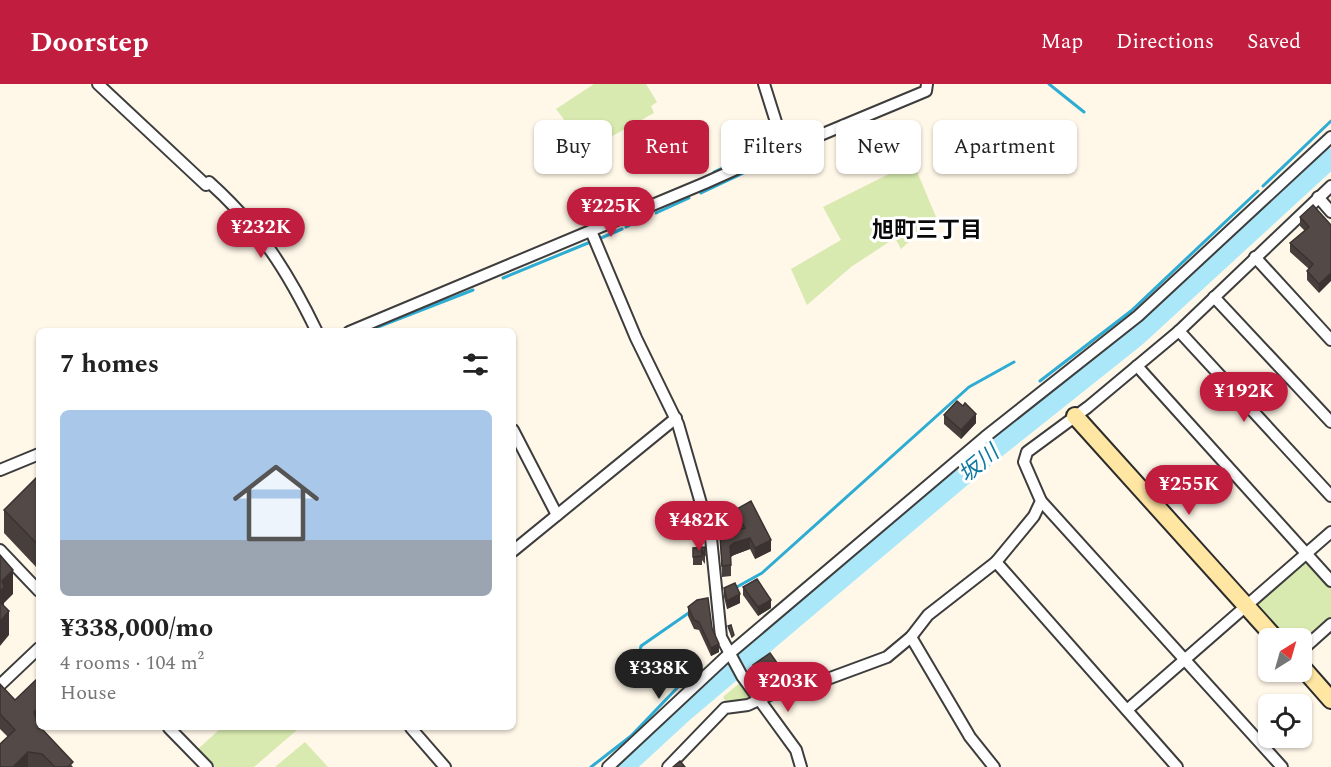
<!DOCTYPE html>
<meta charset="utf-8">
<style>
:root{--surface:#fff;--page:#f2f2f2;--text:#222;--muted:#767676;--accent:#c01d3f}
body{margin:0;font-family:Spectral,"Noto Sans JP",serif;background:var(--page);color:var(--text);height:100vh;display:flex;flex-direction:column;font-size:22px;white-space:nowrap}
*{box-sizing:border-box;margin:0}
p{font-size:20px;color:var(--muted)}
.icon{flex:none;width:33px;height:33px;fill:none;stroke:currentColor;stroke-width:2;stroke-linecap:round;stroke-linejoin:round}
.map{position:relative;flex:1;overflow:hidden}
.side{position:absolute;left:36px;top:244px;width:480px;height:402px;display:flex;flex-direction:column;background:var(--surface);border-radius:9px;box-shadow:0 2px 4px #0004}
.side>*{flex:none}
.top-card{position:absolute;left:534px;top:36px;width:570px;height:54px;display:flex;gap:12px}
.needle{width:39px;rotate:37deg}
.controls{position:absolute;left:1258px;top:544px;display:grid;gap:12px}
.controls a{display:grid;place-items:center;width:54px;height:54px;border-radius:9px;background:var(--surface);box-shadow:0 2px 4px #0004;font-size:30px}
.price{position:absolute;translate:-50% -51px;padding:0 14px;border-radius:21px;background:var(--accent);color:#fff;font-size:20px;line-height:39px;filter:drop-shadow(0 2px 3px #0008)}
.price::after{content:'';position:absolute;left:50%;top:36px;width:18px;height:14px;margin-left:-9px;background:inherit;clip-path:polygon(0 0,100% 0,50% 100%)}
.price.selected{background:#222;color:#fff}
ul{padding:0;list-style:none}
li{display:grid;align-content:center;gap:12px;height:318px;padding:0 24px}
li span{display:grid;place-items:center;height:186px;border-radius:9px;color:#555}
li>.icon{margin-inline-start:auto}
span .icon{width:108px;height:108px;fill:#fffc;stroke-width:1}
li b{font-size:26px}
h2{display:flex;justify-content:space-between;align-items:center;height:72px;padding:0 24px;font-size:26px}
.chip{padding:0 21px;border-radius:9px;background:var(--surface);box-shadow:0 2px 4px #0004;font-size:21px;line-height:54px}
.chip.selected{background:var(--accent);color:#fff}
header{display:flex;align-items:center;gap:36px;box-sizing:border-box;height:84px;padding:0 30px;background:var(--accent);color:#fff}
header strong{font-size:28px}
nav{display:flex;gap:33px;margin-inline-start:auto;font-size:21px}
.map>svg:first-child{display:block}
</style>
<header>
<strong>Doorstep</strong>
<nav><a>Map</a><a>Directions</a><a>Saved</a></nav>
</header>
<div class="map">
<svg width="1331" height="683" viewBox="0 0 1331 683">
<rect width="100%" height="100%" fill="#fff7e8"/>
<g fill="#d8eab0">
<path d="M594 0H646L657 18 651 22 654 29 587 66 556 25Z"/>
<path d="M913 78 936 133 901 165 895 154 851 183 807 221 791 185 841 156 823 123Z"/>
<path d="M1302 478H1310L1331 502V537L1302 562V555H1288L1258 522 1259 517Z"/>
<path d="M741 598 751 611 749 615 726 618 723 613Z"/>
<path d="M221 644H295L297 646 254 683H215L198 665Z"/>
<path d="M305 658 328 683H275Z"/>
</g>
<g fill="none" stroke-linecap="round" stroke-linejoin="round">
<g stroke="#2dacd4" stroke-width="3">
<path d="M1049 0 1084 28"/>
<path d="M904 11 913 7"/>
<path d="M714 88 750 71"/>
<path d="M1263 102 1331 37"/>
<path d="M701 109 784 70 789 63"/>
<path d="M656 129 689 114"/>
<path d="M626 143 647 133"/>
<path d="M601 154 622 145"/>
<path d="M503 194 588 159"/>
<path d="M365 248 473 206"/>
<path d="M1040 297 1131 227 1258 107"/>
<path d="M735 504 762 489 969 303 1014 278"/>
<path d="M591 683 631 652 678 603 640 567 641 562 690 528"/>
</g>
<path stroke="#aae8f9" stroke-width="20" d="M624 683 686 626 984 374 1136 253 1331 74"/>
<g stroke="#3d3d3d" stroke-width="14">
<g id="street">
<path d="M98 0 206 101"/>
<path d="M782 57 794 62 926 7 927 0"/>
<path d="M209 98C260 144 287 186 317 248"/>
<path d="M1318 113 1331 128"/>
<path d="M591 147 636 254 678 340 711 454 721 553 742 592 796 666 801 683"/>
<path d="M1255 173 1331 256"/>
<path d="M1214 213 1331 338"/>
<path d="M1179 247 1331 412"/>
<path d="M349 248 705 99 763 73 782 57 764 0"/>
<path d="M1137 282 1331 497"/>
<path d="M513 346 557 431"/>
<path d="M0 386 39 370"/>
<path d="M1041 417 1282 683"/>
<path d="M0 466 39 507"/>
<path d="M513 467 676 334"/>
<path d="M996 478 1177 683"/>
<path d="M911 553 970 653 994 683"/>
<path d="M1302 566 1331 540"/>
<path d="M0 601 39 564"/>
<path d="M1127 626 1331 448"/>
<path d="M169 644 207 683"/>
<path d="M411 644 445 683"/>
<path d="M608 683 729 570 985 353 1138 232 1331 53"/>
<path d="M668 683 725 624 748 621 787 603 814 600 887 573 911 553 928 531 996 478 1034 432 1041 417 1024 378 1027 368 1088 323 1179 247 1331 102"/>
</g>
</g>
<g stroke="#2c2c2c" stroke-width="20">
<g id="secondary">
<path d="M1075 332 1276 555"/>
<path d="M1302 583 1331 616"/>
</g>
</g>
<use href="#street" stroke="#fff" stroke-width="10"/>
<use href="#secondary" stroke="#ffe6a3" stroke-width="16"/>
</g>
<g fill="#473f3c">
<path d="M1300 133 1331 141 1319 209 1307 196V187L1309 185 1290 168V159L1305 147 1300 142Z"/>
<path d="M963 322 976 339 961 355 944 340V331Z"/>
<path d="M39 391V492L37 490V484L4 449V426Z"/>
<path d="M735 426 771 467 755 475 750 465 734 471 731 473V492L722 493 720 452 740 446 735 437Z"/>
<path d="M705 463V480L702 476V481H693V464Z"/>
<path d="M743 503 771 524 758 532 743 511Z"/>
<path d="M724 504 740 519 727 525 724 513Z"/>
<path d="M688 523 712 544 719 568 711 572 699 546 694 545 688 532Z"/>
<path d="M753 581 780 591 767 601 764 596 760 599 753 590Z"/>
<path d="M0 600 37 639 73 683H0L8 653 0 645Z"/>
</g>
<g fill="#3a3331">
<path d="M1331 189V197L1319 209V200Z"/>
<path d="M976 330V339L961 355V346Z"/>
<path d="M750 454V465L734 471 730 473V462L734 459Z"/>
<path d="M771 456V467L755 475V464Z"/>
<path d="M13 486V510L4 519V527L0 532V508L2 497Z"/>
<path d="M740 510V519L727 525V517Z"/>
<path d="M771 516V524L758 532V523Z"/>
<path d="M9 527V551L0 562V538Z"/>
<path d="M719 560V568L711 572V564Z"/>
<path d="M780 583V591L767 601V592Z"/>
<path d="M764 588V596L760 599V591Z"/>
<path d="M39 623V638L34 643V628Z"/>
<path d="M28 668V683H13Z"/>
</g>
<g fill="#534946" stroke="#3a3331" stroke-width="1.5">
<path d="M1313 121 1331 141V189L1319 200 1307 187 1313 180 1290 159 1309 143 1300 133Z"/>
<path d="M957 317 963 322 965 319 976 330 961 346 944 331Z"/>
<path d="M39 391V462L4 426Z"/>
<path d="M751 417 771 456 755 464 750 454 734 459 730 462 731 481 722 482 720 452 745 444 735 426Z"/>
<path d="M705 463V472L702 466V472L693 473V464Z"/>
<path d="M0 471 13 486 2 497 4 503 0 508Z"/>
<path d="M757 495 771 516 758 523 743 503Z"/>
<path d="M735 499 740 510 727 517 724 504Z"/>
<path d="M708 514 712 544 719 560 711 564 699 538 694 536 688 523 697 516Z"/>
<path d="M0 518 9 527 0 538Z"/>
<path d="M731 541 734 551 732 553 728 542Z"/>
<path d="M770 569 780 583 767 592 764 588 760 591 753 581Z"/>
<path d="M39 593V623L34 628 37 639 39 641V644H41L73 678 68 683H55L42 670 28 668 13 683H0V660L15 646 0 630V600L15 616Z"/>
<path d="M680 677 685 683H673Z"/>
</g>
<g text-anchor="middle" stroke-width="6" stroke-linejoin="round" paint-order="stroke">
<g font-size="22" font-weight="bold" fill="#0a0a0a" stroke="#fff">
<text x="927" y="153">旭町三丁目</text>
</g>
<g font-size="22" font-style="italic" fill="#0f79a1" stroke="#fff">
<text transform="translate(978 379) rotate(-40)" y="8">坂川</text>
</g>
</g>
</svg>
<div class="controls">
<a><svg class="needle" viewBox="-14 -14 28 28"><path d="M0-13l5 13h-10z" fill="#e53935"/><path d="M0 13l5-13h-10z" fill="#767676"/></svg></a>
<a><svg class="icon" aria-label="locate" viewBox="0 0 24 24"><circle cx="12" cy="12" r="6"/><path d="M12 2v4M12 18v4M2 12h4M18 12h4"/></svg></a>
</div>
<b class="price" style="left:611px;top:154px">¥225K</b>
<b class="price" style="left:261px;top:175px">¥232K</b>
<b class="price" style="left:1244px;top:339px">¥192K</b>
<b class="price" style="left:1189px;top:432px">¥255K</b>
<b class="price" style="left:699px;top:468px">¥482K</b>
<b class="price selected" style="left:659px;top:616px">¥338K</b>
<b class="price" style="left:788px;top:629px">¥203K</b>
<div class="top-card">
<a class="chip">Buy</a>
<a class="chip selected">Rent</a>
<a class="chip">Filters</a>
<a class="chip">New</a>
<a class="chip">Apartment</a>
</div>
<section class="side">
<h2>7 homes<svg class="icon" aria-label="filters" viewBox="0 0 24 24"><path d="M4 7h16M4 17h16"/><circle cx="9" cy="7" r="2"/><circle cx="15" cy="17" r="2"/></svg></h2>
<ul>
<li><span style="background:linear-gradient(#a9c7e8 70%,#9aa5b1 0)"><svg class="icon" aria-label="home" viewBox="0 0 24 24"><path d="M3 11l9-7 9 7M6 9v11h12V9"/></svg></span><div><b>¥338,000/mo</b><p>4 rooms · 104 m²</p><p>House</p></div></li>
</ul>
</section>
</div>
